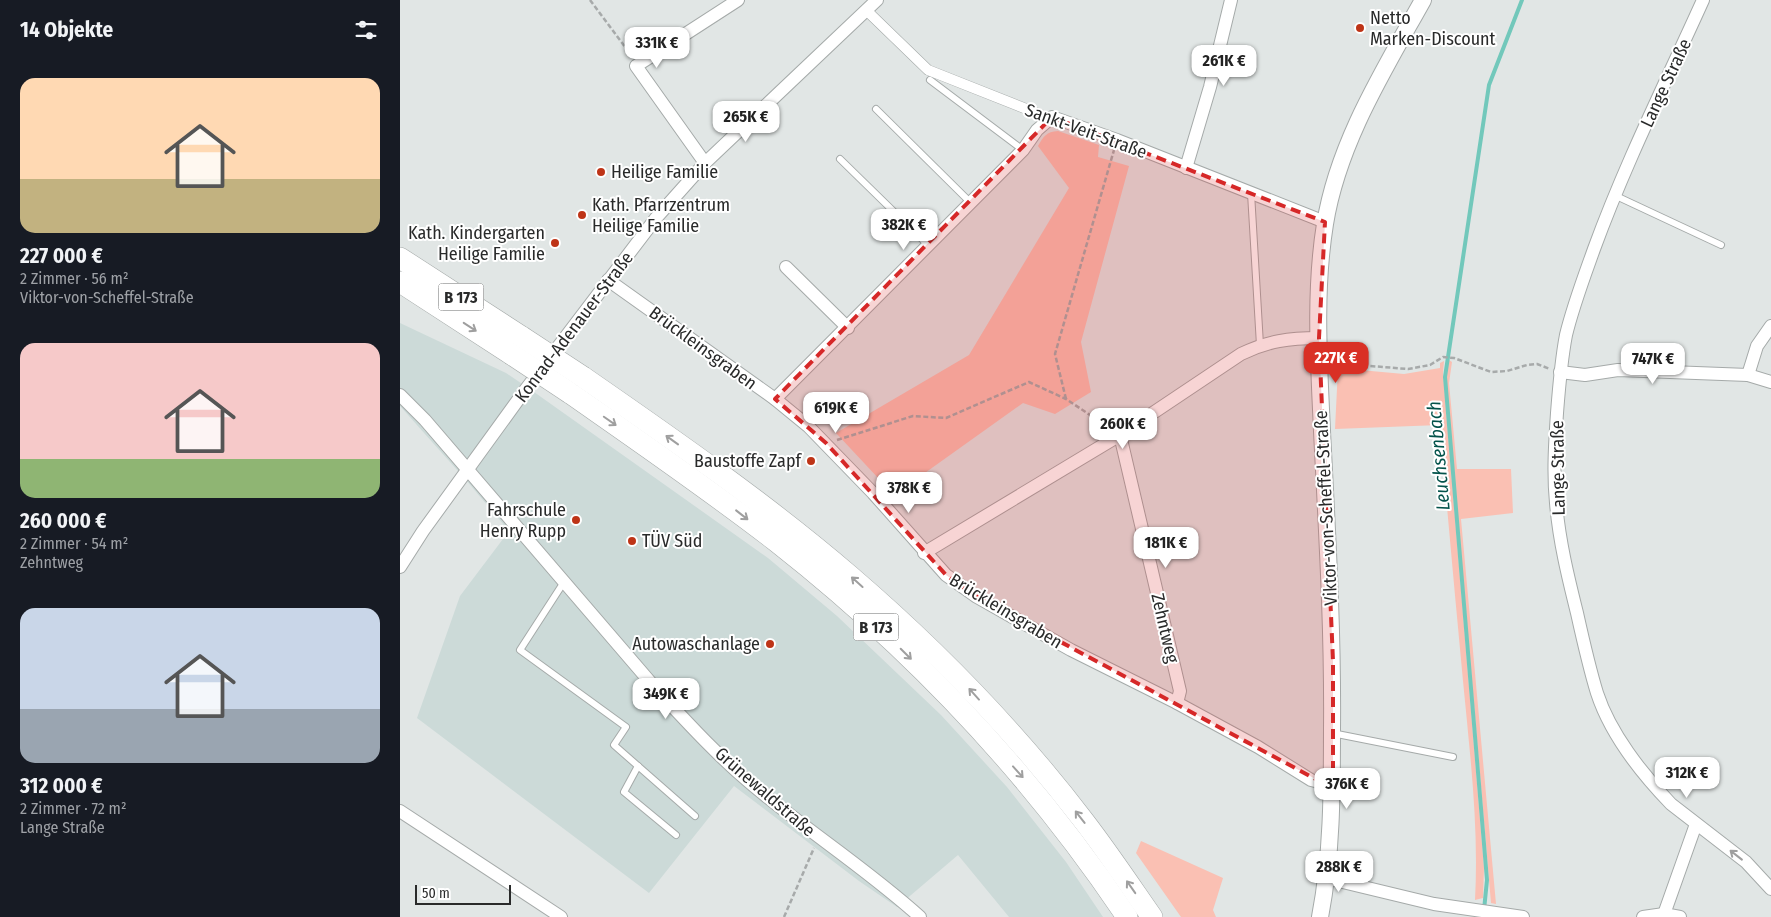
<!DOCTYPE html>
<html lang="de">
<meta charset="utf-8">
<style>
:root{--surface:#171b24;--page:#20242c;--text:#f1f3f6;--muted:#9ea1a6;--accent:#d93025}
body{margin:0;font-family:"Fira Sans Condensed",sans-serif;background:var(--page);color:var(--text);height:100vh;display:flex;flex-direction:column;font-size:19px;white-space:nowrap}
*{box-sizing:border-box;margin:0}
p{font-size:16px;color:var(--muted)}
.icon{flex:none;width:28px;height:28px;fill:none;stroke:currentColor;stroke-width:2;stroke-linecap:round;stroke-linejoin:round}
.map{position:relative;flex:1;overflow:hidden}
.side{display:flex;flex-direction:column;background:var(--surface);width:400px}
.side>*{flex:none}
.scale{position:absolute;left:15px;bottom:12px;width:96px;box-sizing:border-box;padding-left:5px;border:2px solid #292a2a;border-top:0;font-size:14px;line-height:18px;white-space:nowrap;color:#292a2a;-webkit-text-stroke:4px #fff;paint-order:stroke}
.price{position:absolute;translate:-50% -42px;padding:0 11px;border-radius:10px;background:#fff;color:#222;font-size:16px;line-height:32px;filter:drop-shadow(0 1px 2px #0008)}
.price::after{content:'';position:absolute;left:50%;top:30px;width:15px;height:11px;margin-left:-8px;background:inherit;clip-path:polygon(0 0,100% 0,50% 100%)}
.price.active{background:var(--accent);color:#fff}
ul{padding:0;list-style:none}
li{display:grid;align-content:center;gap:10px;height:265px;padding:0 20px}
li span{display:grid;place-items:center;height:155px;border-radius:15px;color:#555}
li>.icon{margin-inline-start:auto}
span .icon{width:90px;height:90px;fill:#fffc;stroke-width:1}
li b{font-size:21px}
h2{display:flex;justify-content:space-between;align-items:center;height:60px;padding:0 20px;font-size:21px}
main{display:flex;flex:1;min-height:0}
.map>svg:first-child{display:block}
</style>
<main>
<section class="side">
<h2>14 Objekte<svg class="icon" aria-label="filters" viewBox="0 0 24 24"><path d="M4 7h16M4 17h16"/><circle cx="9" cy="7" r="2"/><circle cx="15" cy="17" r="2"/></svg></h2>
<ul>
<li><span style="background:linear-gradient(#ffd9b3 65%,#c2b280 0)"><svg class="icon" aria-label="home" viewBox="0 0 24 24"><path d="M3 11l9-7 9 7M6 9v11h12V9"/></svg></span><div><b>227 000 €</b><p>2 Zimmer · 56 m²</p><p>Viktor-von-Scheffel-Straße</p></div></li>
<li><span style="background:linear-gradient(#f6c9c9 75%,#8fb573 0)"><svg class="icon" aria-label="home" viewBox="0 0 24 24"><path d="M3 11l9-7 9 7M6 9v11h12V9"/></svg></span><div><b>260 000 €</b><p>2 Zimmer · 54 m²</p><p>Zehntweg</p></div></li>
<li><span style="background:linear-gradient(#c9d6e8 65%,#9aa5b1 0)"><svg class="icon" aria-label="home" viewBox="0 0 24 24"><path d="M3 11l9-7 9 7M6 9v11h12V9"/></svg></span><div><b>312 000 €</b><p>2 Zimmer · 72 m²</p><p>Lange Straße</p></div></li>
</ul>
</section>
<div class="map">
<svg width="1371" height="917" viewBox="0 0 1371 917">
<rect width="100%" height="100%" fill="#e1e6e5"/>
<path fill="#ccdad8" d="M0 323 106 373 134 392 368 558 437 616 541 715 607 787 666 862 703 917H609L558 855 497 907 459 881 334 786 249 893 17 718 60 596 109 531 66 480 0 406Z"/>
<g fill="#fac0b3">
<path d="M658 131 699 145 698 157 729 166 681 342 691 392 655 414 623 403 494 495 436 433 569 355 669 188 638 146C644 136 646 132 658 131Z"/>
<path d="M1049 360 1052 362 1049 383 1057 469H1111L1113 513 1061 519 1096 904 1091 903 1046 378Z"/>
<path d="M1044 361 1043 373 1084 868 1083 898 1075 900C1079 827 1070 754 1063 681 1055 596 1047 510 1040 425L935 429 938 368 1004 374 1040 368V363Z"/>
<path d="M741 841 823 878 813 910 816 917H781L736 853Z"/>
</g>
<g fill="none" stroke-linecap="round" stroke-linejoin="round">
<path stroke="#72c8bb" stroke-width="4" d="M1084 910 1087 880 1045 377 1089 85 1122 0"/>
<g stroke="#a5aaa9" stroke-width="8">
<g id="service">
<path d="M530 80 623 150"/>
<path d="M476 109 571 203"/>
<path d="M440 159 529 246"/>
<path d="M851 193 860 345"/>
<path d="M1214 195 1321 245"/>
<path d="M164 582 120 650 226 727 214 745 295 816"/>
<path d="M932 733 1053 757"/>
<path d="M238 766 224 792 276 835"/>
</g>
</g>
<g stroke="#a5aaa9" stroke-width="11">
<path id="pedestrian" d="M466 10 528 70 649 118"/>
</g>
<g stroke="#a5aaa9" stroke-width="14">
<g id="minor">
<path d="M1303 0C1266 82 1225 164 1194 249 1184 277 1173 306 1166 335 1161 361 1159 387 1157 413 1155 443 1153 473 1156 503 1159 540 1168 577 1177 613 1183 640 1189 667 1197 693 1210 733 1242 774 1271 804L1346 862 1371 889"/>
<path d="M305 163 236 66 338 0"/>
<path d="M786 168 810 87 831 0"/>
<path d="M386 267 448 328"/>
<path d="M208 280 375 399 408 426 473 493 546 575 577 597 671 650 777 703 858 747 911 780 923 783H933"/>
<path d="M1160 372 1185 375 1218 370 1348 375 1371 382"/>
<path d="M1348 375 1357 346 1371 326"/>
<path d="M0 395 25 420 257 690C286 721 316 754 349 782 404 829 466 868 520 917"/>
<path d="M375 399 623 150 637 130 652 117 717 140 925 222"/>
<path d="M720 435 780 691 777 703"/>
<path d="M524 553 720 435 841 354C868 341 889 338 919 338"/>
<path d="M0 567 23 531 123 393 256 218 305 163 477 0"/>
<path d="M0 811 161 917"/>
<path d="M926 878 1034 904 1123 917"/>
<path d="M1243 917 1264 914 1280 917"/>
<path d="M1263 917 1296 824"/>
</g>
</g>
<g stroke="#a5aaa9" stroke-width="18">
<path id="tertiary" d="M920 917C932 855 932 792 932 729 933 630 927 531 922 431 919 363 914 292 925 224 938 143 984 70 1023 0"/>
</g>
<g stroke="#a5aaa9" stroke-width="22">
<g id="trunk">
<path d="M0 258 122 337"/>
<path d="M0 282 111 354"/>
<path d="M183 377C274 440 366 504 450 576 535 649 615 731 683 820 707 851 729 884 752 917"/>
<path d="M170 393C240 442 310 490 377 542 512 648 632 775 727 917"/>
</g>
</g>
<g stroke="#a7aaaa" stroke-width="2.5" stroke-dasharray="5 2.5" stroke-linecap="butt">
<path d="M190 0 231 55"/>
<path d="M933 363 1008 369 1030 365 1043 357 1054 358 1091 372 1107 371 1127 365 1137 364 1150 369"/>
<path d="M666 399 655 354 714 150"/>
<path d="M437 440 513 416 546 418 629 382 666 399 708 427"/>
<path d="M384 917 414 848"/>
</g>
<use href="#service" stroke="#fff" stroke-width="6"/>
<use href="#pedestrian" stroke="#fff" stroke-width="10"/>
<use href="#minor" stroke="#fff" stroke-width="12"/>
<use href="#tertiary" stroke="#fff" stroke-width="16"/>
<use href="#trunk" stroke="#fff" stroke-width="21"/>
<g stroke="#a5aaa9" stroke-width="22" stroke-linecap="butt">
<g id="trunk-bridge">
<path d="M122 337 183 377"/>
<path d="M111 354 170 393"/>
</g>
</g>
<use href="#trunk-bridge" stroke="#fff" stroke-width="21"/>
</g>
<defs><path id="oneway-shaft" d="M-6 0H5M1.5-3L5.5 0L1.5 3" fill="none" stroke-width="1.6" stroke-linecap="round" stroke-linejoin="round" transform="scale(1.25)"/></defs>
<g stroke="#9f9f9f">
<use href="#oneway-shaft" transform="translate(70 327) rotate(33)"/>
<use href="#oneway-shaft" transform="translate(210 421) rotate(35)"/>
<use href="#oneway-shaft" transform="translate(272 440) rotate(-144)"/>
<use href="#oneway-shaft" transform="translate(342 515) rotate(38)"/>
<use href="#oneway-shaft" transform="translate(457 582) rotate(-138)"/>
<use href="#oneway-shaft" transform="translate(506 654) rotate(45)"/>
<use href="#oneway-shaft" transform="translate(574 694) rotate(-132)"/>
<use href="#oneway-shaft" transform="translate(618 772) rotate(48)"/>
<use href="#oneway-shaft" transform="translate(680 817) rotate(-128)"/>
<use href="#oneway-shaft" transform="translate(1336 855) rotate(-142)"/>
<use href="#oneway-shaft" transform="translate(731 887) rotate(-125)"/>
</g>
<path fill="#d62828" fill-opacity="0.2" stroke="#d62828" stroke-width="4" stroke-dasharray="10 6" stroke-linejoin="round" d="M652 117 925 222 919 338 933 661V783H923L577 597 546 575 426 443 375 399Z"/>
<g fill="#be3417" stroke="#fff" stroke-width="2">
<circle cx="960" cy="28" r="5"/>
<circle cx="201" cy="172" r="5"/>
<circle cx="182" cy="215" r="5"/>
<circle cx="155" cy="243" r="5"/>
<circle cx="411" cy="461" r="5"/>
<circle cx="176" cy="520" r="5"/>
<circle cx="232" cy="541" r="5"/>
<circle cx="370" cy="644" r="5"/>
</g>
<g text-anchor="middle" stroke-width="4" stroke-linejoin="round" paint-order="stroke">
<g fill="#fff" stroke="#696a6a" stroke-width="1">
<rect x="38.5" y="283.5" width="45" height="27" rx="4"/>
<rect x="453.5" y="613.5" width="45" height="27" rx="4"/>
</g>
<g font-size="16" font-weight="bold" fill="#292a2a">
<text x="61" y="303">B 173</text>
<text x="476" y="633">B 173</text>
</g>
<g font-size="18" fill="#292a2a" stroke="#fff" text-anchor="start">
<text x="970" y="24">Netto<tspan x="970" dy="21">Marken-Discount</tspan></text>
<text x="211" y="178">Heilige Familie</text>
<text x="192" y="211">Kath. Pfarrzentrum<tspan x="192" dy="21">Heilige Familie</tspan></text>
<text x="145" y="239" text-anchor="end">Kath. Kindergarten<tspan x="145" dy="21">Heilige Familie</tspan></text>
<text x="401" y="467" text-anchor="end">Baustoffe Zapf</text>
<text x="166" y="516" text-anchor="end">Fahrschule<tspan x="166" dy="21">Henry Rupp</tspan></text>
<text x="242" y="547">TÜV Süd</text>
<text x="360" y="650" text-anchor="end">Autowaschanlage</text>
</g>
<g font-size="18" fill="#292a2a" stroke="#fff">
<text transform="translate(1266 83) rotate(-65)" y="6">Lange Straße</text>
<text transform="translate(686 131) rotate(20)" y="6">Sankt-Veit-Straße</text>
<text transform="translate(174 327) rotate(-53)" y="6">Konrad-Adenauer-Straße</text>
<text transform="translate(303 348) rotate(36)" y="6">Brückleinsgraben</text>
<text transform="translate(1158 468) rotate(-91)" y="6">Lange Straße</text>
<text transform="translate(926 508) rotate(-93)" y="6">Viktor-von-Scheffel-Straße</text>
<text transform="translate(606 611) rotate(31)" y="6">Brückleinsgraben</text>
<text transform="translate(765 628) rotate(77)" y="6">Zehntweg</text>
<text transform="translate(365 792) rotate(41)" y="6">Grünewaldstraße</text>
</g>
<g font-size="19" font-style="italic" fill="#04534b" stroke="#fff">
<text transform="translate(1038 456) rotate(-95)" y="7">Leuchsenbach</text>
</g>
</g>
</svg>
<div class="scale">50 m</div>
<b class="price" style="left:257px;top:69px">331K €</b>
<b class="price" style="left:824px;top:87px">261K €</b>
<b class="price" style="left:346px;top:143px">265K €</b>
<b class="price" style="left:504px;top:251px">382K €</b>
<b class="price active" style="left:936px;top:384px">227K €</b>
<b class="price" style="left:1253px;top:385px">747K €</b>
<b class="price" style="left:436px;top:434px">619K €</b>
<b class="price" style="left:723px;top:450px">260K €</b>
<b class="price" style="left:509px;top:514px">378K €</b>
<b class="price" style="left:766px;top:569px">181K €</b>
<b class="price" style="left:266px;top:720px">349K €</b>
<b class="price" style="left:1287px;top:799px">312K €</b>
<b class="price" style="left:947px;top:810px">376K €</b>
<b class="price" style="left:939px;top:893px">288K €</b>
</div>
</main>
